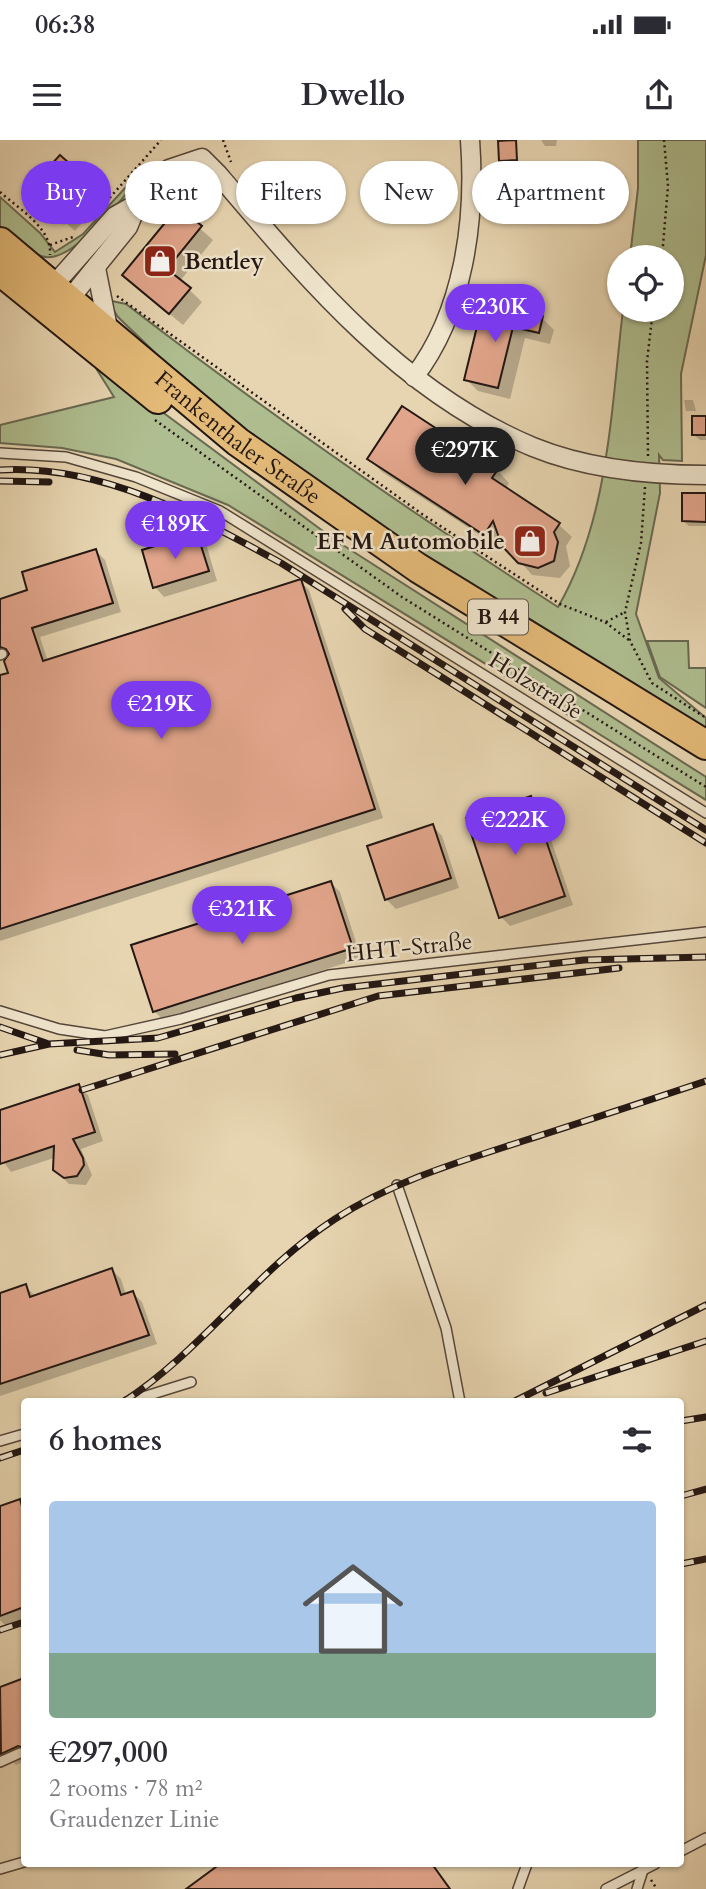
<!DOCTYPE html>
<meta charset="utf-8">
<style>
:root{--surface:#fff;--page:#f2f2f3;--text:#2b2b33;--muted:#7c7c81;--accent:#7c3aed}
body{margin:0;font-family:Cardo,serif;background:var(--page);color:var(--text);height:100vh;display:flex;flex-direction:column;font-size:26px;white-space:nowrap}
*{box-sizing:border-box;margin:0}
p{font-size:23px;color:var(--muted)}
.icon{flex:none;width:38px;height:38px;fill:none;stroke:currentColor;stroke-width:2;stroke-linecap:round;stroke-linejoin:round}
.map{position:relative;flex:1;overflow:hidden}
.side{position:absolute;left:21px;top:1258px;width:663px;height:469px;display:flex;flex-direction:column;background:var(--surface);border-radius:7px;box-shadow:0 2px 5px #0004}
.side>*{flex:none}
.hud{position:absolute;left:21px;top:21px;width:665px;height:63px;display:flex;gap:14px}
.fabs{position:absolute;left:607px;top:105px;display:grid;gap:14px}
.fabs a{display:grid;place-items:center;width:77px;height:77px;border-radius:50%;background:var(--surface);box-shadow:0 2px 5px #0004;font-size:35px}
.price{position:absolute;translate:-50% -60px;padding:0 16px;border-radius:24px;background:var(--accent);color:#fff;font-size:23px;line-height:46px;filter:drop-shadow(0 2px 4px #0008)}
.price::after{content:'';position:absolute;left:50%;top:42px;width:21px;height:16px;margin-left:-10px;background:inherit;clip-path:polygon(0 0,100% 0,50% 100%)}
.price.active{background:#222;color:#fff}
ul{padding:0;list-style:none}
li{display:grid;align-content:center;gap:14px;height:371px;padding:0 28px}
li span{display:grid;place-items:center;height:217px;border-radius:7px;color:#555}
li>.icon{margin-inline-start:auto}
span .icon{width:126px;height:126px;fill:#fffc;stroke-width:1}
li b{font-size:30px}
h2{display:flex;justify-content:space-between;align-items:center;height:84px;padding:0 28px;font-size:30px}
.chip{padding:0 24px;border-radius:32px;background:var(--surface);box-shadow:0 2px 5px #0004;font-size:24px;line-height:63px}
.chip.active{background:var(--accent);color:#fff}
.status{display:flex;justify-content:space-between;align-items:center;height:49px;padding:0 35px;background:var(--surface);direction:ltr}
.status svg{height:19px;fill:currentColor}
header{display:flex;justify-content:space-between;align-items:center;height:91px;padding:0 28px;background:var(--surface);font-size:32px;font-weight:800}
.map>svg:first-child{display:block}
</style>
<div class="status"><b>06:38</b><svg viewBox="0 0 49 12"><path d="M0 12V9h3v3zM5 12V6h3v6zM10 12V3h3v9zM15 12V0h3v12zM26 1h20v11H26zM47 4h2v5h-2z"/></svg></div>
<header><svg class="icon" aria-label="menu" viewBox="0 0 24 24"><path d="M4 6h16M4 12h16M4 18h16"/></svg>Dwello<svg class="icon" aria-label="share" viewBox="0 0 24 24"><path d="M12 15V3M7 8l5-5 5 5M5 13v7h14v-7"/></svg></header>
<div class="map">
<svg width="706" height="1749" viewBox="0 0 706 1749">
<rect width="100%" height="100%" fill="#e7d5b1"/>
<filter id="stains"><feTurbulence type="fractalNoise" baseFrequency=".00286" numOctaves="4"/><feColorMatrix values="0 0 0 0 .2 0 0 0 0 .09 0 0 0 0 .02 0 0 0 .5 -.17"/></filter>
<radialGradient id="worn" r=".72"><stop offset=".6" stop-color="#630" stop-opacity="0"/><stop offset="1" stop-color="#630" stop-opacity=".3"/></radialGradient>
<g fill="#afbe90" stroke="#696a52" stroke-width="2">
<path d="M638 0H706V115L681 234 682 321 663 320 659 315 660 353 636 474 659 538 706 578V591L424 421 223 278 118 177 107 160 126 164C266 272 410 372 558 467 609 379 611 269 623 170H672V117H630L638 48Z"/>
<path d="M137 35 140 38C121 59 71 127 41 116 26 111 12 99 0 89V57L40 93 55 112 83 94Z"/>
<path d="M0 143 95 222 335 400 706 637V660L228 365 116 319 62 308 0 303V285L114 257 94 225 0 149Z"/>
<path d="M688 501 689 528H706V568L660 537 647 501Z"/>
</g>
<g fill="#0003">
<path d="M541 0H557L556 6H545Z"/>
<path d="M515 2 518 22 503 23 501 20Z"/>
<path d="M95 48 104 57 75 91 40 60Z"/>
<path d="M178 69 213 100 180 141 202 162 183 185 137 147Z"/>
<path d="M483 168 530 179 542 178 554 190 550 204 525 198 510 259 478 251 466 239Z"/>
<path d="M684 260H693L696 271H686Z"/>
<path d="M706 277V300H700L694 295Z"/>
<path d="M369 319 497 330 509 343 506 349 559 385 572 397 566 406 570 426 560 438 532 435 501 400 497 406 382 332Z"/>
<path d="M706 355V386H689L683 381Z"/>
<path d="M196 395 206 404 217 441 164 457 155 447Z"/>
<path d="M96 411 105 420 121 472 40 497 48 522 300 441 309 450 383 678 0 801V537L10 534 9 514 0 502V461L29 452Z"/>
<path d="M531 658 540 667 573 765 510 786 501 777Z"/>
<path d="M433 686 442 696 459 748 396 769 386 759Z"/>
<path d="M331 743 340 752 361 818 164 881 154 871Z"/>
<path d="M78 946 88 955 103 1001 81 1009 92 1035 86 1045 69 1044 59 1034 54 1018 11 1032 0 1017V972Z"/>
<path d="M112 1130 121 1139 126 1155 133 1153 142 1162 157 1204 0 1256V1155L25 1146 36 1157Z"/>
<path d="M19 1361 24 1366V1484L9 1489 0 1480V1367Z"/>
<path d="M24 1540V1621L16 1625 9 1618 0 1621V1548Z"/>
<path d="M223 1724H432L451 1749H189Z"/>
</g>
<g fill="#e1a58b" stroke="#231713" stroke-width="2">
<path d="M516 0 517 20 499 21 498 1Z"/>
<path d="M60 15 96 47 64 83 28 50Z"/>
<path d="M178 67 202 86 167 129 191 148 169 174 122 135Z"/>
<path d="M482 166 529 177V173L543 176 539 193 513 187 498 248 464 240Z"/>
<path d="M402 266 498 329 492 338 560 383 554 392 558 402 554 421 538 428 518 423 502 406 493 381 484 395 367 319Z"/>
<rect x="692" y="276" width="14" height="19"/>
<path d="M682 353H706V382L682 381Z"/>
<path d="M197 393 209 431 153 448 142 410Z"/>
<path d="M96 409 113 463 32 488 43 521 301 439 375 669 0 789V535L8 533 4 521 9 514 6 509 0 507V459L27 450 22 432Z"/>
<path d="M531 656 565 756 499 778 466 678Z"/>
<path d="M433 684 451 738 385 760 367 706Z"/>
<path d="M331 741 353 808 153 872 131 805Z"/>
<path d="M79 944 95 992 73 999 83 1018 84 1025 77 1036 64 1038 53 1030 54 1006 0 1024V970Z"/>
<path d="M112 1128 121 1155 133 1151 149 1195 0 1244V1153L26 1144 30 1157Z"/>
<path d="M20 1359 24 1373V1467L0 1476V1366Z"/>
<path d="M24 1538V1608L18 1606 1 1614 0 1547Z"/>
<path d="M220 1724H432L450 1749H186Z"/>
</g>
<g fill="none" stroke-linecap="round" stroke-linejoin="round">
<g stroke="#54463a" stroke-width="12">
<g id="service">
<path d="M0 313 66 317 136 337 220 371 706 673"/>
<path d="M0 515 2 514"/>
<path d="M0 871 59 889 105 896 181 879 329 835 706 792"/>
<path d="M397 1045 446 1188 460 1262"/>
<path d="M127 1262 191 1242"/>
<path d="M0 1301 24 1294"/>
<path d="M0 1622 20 1613"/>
<path d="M681 1711 706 1698"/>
<path d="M0 1729 24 1722"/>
<path d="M518 1749 527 1724"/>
<path d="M606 1749 655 1724"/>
<path d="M637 1749 643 1730"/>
</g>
</g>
<g stroke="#54463a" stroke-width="21">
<g id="minor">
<path d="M96 128 109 193"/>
<path d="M53 146 115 76 138 63 169 29 202 18 218 34C308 140 401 252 533 307 587 329 649 335 706 335"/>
<path d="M69 160 128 87 138 63"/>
<path d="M414 237C464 172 476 80 470 0"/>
</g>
</g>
<g stroke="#231713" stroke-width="32">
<g id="primary">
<path id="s1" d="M0 102 238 302 418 428 706 605"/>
<path d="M0 131 158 259"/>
</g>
</g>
<g stroke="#231713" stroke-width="2.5" stroke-dasharray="2 3.5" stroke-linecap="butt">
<path d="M223 0 231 22"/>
<path d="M0 52C19 69 52 88 50 115"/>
<path d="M106 62 161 0"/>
<path d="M152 75 161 64"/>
<path d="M50 105 73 97"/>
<path d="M662 117 668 46 664 0"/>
<path d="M117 156 422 374 560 464 605 482 630 501"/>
<path d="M155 280 402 457 706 647"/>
<path d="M648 316 647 221 653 170"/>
<path d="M645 347 641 403 625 472 630 501 652 543 706 578"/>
<path d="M606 482 625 472"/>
<path d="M651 1740 657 1749"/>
</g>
<use href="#service" stroke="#efe4cc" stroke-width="9"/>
<use href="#minor" stroke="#efe4cc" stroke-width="18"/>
<use href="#primary" stroke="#e4ba78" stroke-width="28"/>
<g stroke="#231713" stroke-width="7">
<g id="rail">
<path d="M0 330C100 324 196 376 281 423L706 690"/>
<path d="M0 341 49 342"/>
<path d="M345 469 365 489 706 703"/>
<path d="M0 887 46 903"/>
<path d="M77 910 109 915 175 914"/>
<path d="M0 915 49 904 158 898 296 858 343 848 584 820 706 817"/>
<path d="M82 950 378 856 619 828"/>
<path d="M546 1253 706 1201"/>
<path d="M123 1262C202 1211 256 1130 335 1079 392 1042 455 1023 520 1002 582 982 644 962 706 941"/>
<path d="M513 1262 706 1165"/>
<path d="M681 1281 706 1277"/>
<path d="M0 1318 24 1310"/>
<path d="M681 1356 706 1349"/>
<path d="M681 1424 706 1419"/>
<path d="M0 1490 24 1482"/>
</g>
</g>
<use href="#rail" stroke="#efe4cc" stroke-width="4.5" stroke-dasharray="13" stroke-linecap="butt"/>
</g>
<defs>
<g id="shop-square" transform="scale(1.75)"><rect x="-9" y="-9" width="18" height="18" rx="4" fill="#8f2418" stroke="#efe4cc"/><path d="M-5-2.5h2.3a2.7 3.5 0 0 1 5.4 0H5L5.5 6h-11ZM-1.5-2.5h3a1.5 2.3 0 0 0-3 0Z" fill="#fff"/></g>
</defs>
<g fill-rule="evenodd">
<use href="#shop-square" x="160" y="121"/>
<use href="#shop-square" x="530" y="401"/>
</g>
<g text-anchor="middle" stroke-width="5" stroke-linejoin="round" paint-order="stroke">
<rect fill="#efe4cc" stroke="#60544a" stroke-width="2" x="468" y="459.5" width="60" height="35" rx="5"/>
<g font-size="21" font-weight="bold" fill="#231713">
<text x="498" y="484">B 44</text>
</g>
<g font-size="23" font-weight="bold" fill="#231713" stroke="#efe4cc" text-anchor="start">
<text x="184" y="129">Bentley</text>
<text x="505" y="409" text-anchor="end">EF M Automobile</text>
</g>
<g font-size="23" fill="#231713" stroke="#efe4cc">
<text dy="8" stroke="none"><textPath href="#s1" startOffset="308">Frankenthaler Straße</textPath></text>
<text transform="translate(536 545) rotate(32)" y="8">Holzstraße</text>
<text transform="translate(409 807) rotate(-6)" y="8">HHT-Straße</text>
</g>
</g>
<rect width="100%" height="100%" filter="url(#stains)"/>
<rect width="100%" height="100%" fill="url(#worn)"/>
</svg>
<div class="fabs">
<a><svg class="icon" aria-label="locate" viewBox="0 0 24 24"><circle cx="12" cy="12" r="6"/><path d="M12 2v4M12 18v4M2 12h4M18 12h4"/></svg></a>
</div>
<b class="price" style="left:495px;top:204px">€230K</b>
<b class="price active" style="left:465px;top:347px">€297K</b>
<b class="price" style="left:175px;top:421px">€189K</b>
<b class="price" style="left:161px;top:601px">€219K</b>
<b class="price" style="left:515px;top:717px">€222K</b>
<b class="price" style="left:242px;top:806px">€321K</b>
<div class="hud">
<a class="chip active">Buy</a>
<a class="chip">Rent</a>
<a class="chip">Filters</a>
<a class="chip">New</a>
<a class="chip">Apartment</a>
</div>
<section class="side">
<h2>6 homes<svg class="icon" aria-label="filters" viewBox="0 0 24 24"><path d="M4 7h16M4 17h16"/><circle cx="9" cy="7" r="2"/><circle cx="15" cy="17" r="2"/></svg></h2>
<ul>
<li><span style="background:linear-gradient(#a9c7e8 70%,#7fa58c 0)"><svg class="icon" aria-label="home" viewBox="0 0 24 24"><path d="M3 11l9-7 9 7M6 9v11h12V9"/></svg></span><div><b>€297,000</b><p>2 rooms · 78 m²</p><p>Graudenzer Linie</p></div></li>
</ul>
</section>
</div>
